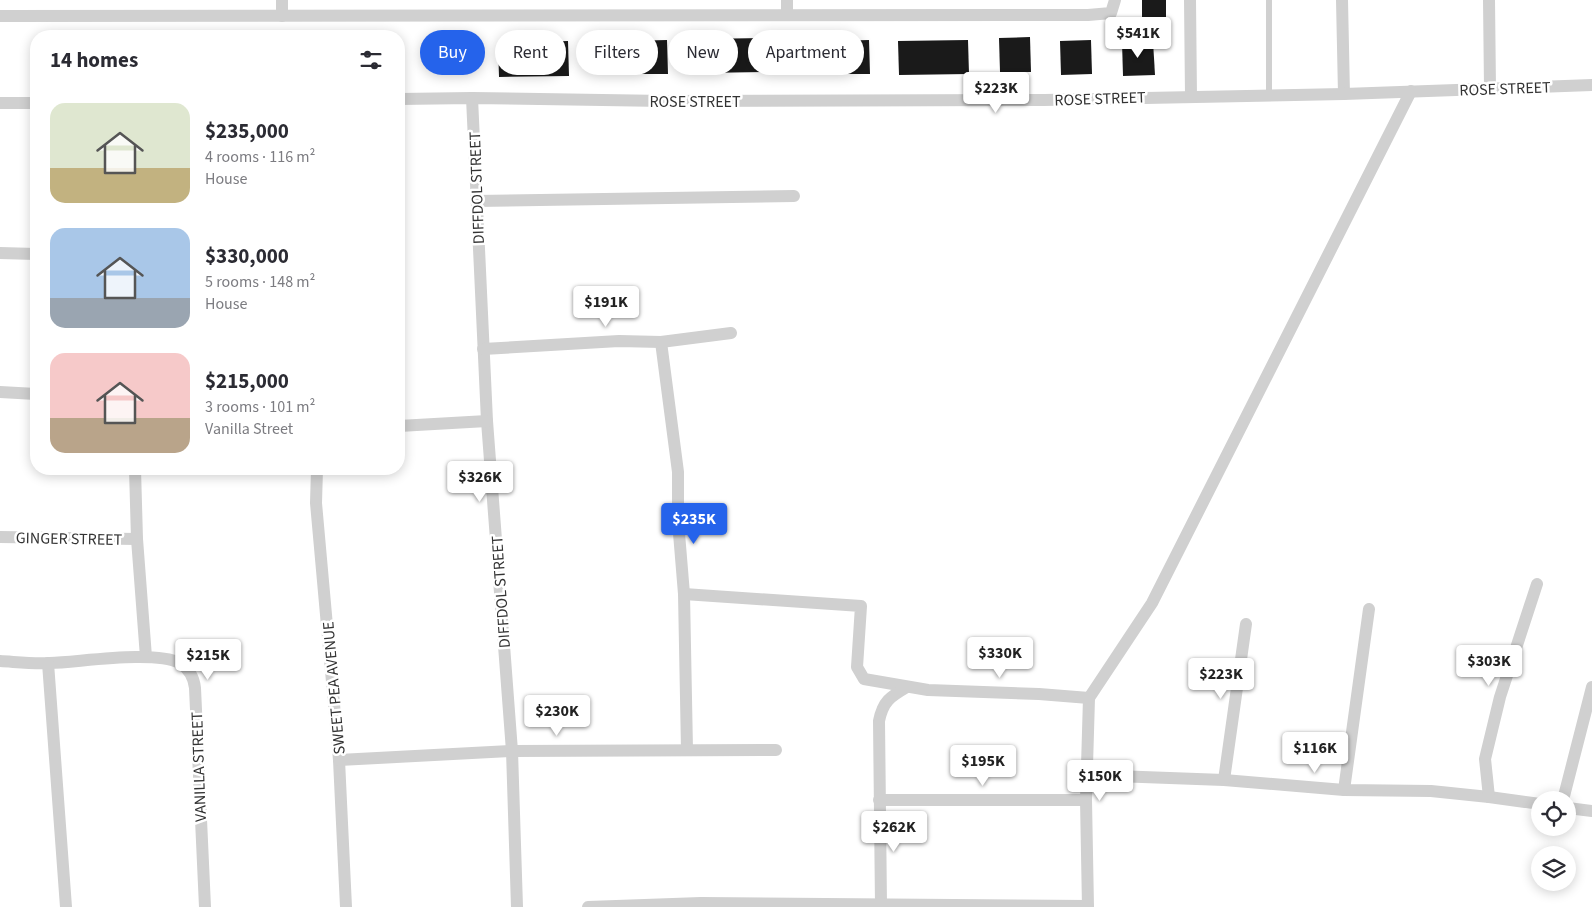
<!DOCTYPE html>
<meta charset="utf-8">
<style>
:root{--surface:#fff;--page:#f7f7f7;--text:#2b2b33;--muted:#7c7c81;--accent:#2563eb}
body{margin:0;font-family:"Source Sans 3",sans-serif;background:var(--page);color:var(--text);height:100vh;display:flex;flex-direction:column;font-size:19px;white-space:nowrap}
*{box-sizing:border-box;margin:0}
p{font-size:16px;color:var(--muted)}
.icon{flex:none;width:28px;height:28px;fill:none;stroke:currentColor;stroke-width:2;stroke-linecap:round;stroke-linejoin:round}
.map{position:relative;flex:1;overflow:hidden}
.drawer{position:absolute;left:30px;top:30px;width:375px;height:445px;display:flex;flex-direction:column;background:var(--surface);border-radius:20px;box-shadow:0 2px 12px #0003}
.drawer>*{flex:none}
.hud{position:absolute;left:420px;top:30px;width:475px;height:45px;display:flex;gap:10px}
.buttons{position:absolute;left:1531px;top:791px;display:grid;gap:10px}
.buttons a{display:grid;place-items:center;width:45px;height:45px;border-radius:50%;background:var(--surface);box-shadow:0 2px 12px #0003;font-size:25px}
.price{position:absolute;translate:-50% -42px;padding:0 11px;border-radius:5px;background:#fff;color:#222;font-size:16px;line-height:32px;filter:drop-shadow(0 1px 2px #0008)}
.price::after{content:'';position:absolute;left:50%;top:30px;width:15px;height:11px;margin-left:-8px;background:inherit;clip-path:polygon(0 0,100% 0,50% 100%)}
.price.selected{background:var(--accent);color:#fff}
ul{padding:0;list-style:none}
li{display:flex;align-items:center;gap:15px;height:125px;padding:0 20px}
li span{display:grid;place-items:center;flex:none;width:140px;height:100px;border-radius:15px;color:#555}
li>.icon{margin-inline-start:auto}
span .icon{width:60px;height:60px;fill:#fffc;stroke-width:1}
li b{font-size:21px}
h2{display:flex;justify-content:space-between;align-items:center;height:60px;padding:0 20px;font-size:21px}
.pill{padding:0 18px;border-radius:22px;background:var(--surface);box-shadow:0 2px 12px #0003;font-size:18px;line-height:45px}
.pill.selected{background:var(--accent);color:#fff}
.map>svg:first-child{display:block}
</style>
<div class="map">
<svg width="1592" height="907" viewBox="0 0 1592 907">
<rect width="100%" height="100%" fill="#fff"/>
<g fill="#1a1a1a">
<rect x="1142" y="0" width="24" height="20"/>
<path d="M1030 37 1031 72H1000L999 38Z"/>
<path d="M627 38V41L667 40 668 74H597L596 39Z"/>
<path d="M768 38V72L701 73 700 39Z"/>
<path d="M832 39V41L869 40 870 74H802L801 40Z"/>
<path d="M968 40 969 74 899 75 898 41Z"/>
<path d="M1091 40 1092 74 1061 75 1060 41Z"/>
<path d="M568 41 569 76 499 77 498 43Z"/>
<path d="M1153 41 1155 75 1123 76 1122 42Z"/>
</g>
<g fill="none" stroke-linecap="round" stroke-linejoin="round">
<path stroke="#d0d0d0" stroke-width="6" d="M1269 0V95"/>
<g stroke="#d0d0d0" stroke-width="12">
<path d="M1190 0 1191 96"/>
<path d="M1342 0 1344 94"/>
<path d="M1489 0 1490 88"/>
<path d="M787 14V0"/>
<path d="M0 16 1088 15 1111 13 1115 0"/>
<path d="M282 16V0"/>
<path d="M472 98 487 421 512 751 517 907"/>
<path d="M399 99 472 98 665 101 1044 100 1344 94 1592 85"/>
<path d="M0 103H36"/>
<path d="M476 201 794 196"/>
<path d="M0 253 36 254"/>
<path d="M661 342 678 472V521L684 594 687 750"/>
<path d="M483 349 619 341 661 342 731 333"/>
<path d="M0 392 36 394"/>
<path d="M399 426 487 421"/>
<path d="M135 469 137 539 146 657"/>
<path d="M317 469 316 503 339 760 346 907"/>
<path d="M0 537 137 539"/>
<path d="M684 594 861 606 857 667 864 679 928 690 1039 694 1089 698"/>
<path d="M0 661C17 662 33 664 50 663 81 662 153 650 180 663 189 669 194 678 195 688L205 907"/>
<path d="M48 663 66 907"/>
<path d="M339 760 512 751 776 750"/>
<path d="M1088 775 1224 780 1344 790 1431 791 1489 797 1540 804"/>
<path d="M1224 780 1246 624"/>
<path d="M1344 790 1369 609"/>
<path d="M1489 797 1485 759 1500 697 1537 584"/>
<path d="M879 800H1086"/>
<path d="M1563 800 1592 687"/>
<path d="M1568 808 1592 811"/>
<path d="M881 905 879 721C883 701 890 697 907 687"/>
<path d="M588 907 701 903 1088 906"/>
<path d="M1088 907 1086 800 1089 698 1152 603 1411 91"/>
</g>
</g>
<g text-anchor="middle" stroke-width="5" stroke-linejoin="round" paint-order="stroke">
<g font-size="16" fill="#333" stroke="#fff">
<text transform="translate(1505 88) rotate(-2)" y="6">ROSE STREET</text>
<text transform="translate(1100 98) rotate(-2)" y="6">ROSE STREET</text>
<text x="695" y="107">ROSE STREET</text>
<text transform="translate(476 188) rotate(-92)" y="6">DIFFDOL STREET</text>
<text transform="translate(69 538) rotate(1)" y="6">GINGER STREET</text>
<text transform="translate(500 592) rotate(-94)" y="6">DIFFDOL STREET</text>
<text transform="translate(333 688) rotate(-95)" y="6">SWEET PEA AVENUE</text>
<text transform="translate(198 767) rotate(-92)" y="6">VANILLA STREET</text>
</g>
</g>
</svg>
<div class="buttons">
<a><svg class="icon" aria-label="locate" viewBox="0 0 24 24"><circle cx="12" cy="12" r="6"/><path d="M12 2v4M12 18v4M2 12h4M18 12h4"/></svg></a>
<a><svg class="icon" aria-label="layers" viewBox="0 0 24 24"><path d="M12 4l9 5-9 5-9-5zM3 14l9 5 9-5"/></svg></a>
</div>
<b class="price" style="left:1138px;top:59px">$541K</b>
<b class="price" style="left:996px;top:114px">$223K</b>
<b class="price" style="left:606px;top:328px">$191K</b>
<b class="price" style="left:480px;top:503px">$326K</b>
<b class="price selected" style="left:694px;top:545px">$235K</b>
<b class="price" style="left:1000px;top:679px">$330K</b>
<b class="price" style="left:208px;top:681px">$215K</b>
<b class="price" style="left:1489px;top:687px">$303K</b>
<b class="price" style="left:1221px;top:700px">$223K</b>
<b class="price" style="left:557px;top:737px">$230K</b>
<b class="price" style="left:1315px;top:774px">$116K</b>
<b class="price" style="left:983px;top:787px">$195K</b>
<b class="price" style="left:1100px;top:802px">$150K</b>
<b class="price" style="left:894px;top:853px">$262K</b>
<div class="hud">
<a class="pill selected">Buy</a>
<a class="pill">Rent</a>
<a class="pill">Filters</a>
<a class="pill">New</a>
<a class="pill">Apartment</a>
</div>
<section class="drawer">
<h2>14 homes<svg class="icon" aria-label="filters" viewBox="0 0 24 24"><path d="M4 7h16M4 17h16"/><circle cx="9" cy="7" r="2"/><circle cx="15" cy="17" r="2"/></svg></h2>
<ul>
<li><span style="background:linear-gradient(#dfe7d0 65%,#c2b280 0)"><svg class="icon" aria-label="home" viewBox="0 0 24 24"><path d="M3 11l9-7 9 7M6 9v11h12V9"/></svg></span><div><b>$235,000</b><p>4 rooms · 116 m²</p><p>House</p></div></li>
<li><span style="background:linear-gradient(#a9c7e8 70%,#9aa5b1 0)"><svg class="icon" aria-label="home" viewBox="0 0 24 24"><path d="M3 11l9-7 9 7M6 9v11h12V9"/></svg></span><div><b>$330,000</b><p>5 rooms · 148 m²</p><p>House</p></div></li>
<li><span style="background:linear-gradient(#f6c9c9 65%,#b9a48a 0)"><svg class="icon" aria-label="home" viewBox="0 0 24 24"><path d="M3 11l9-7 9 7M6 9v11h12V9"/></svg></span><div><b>$215,000</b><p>3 rooms · 101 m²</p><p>Vanilla Street</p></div></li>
</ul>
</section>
</div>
